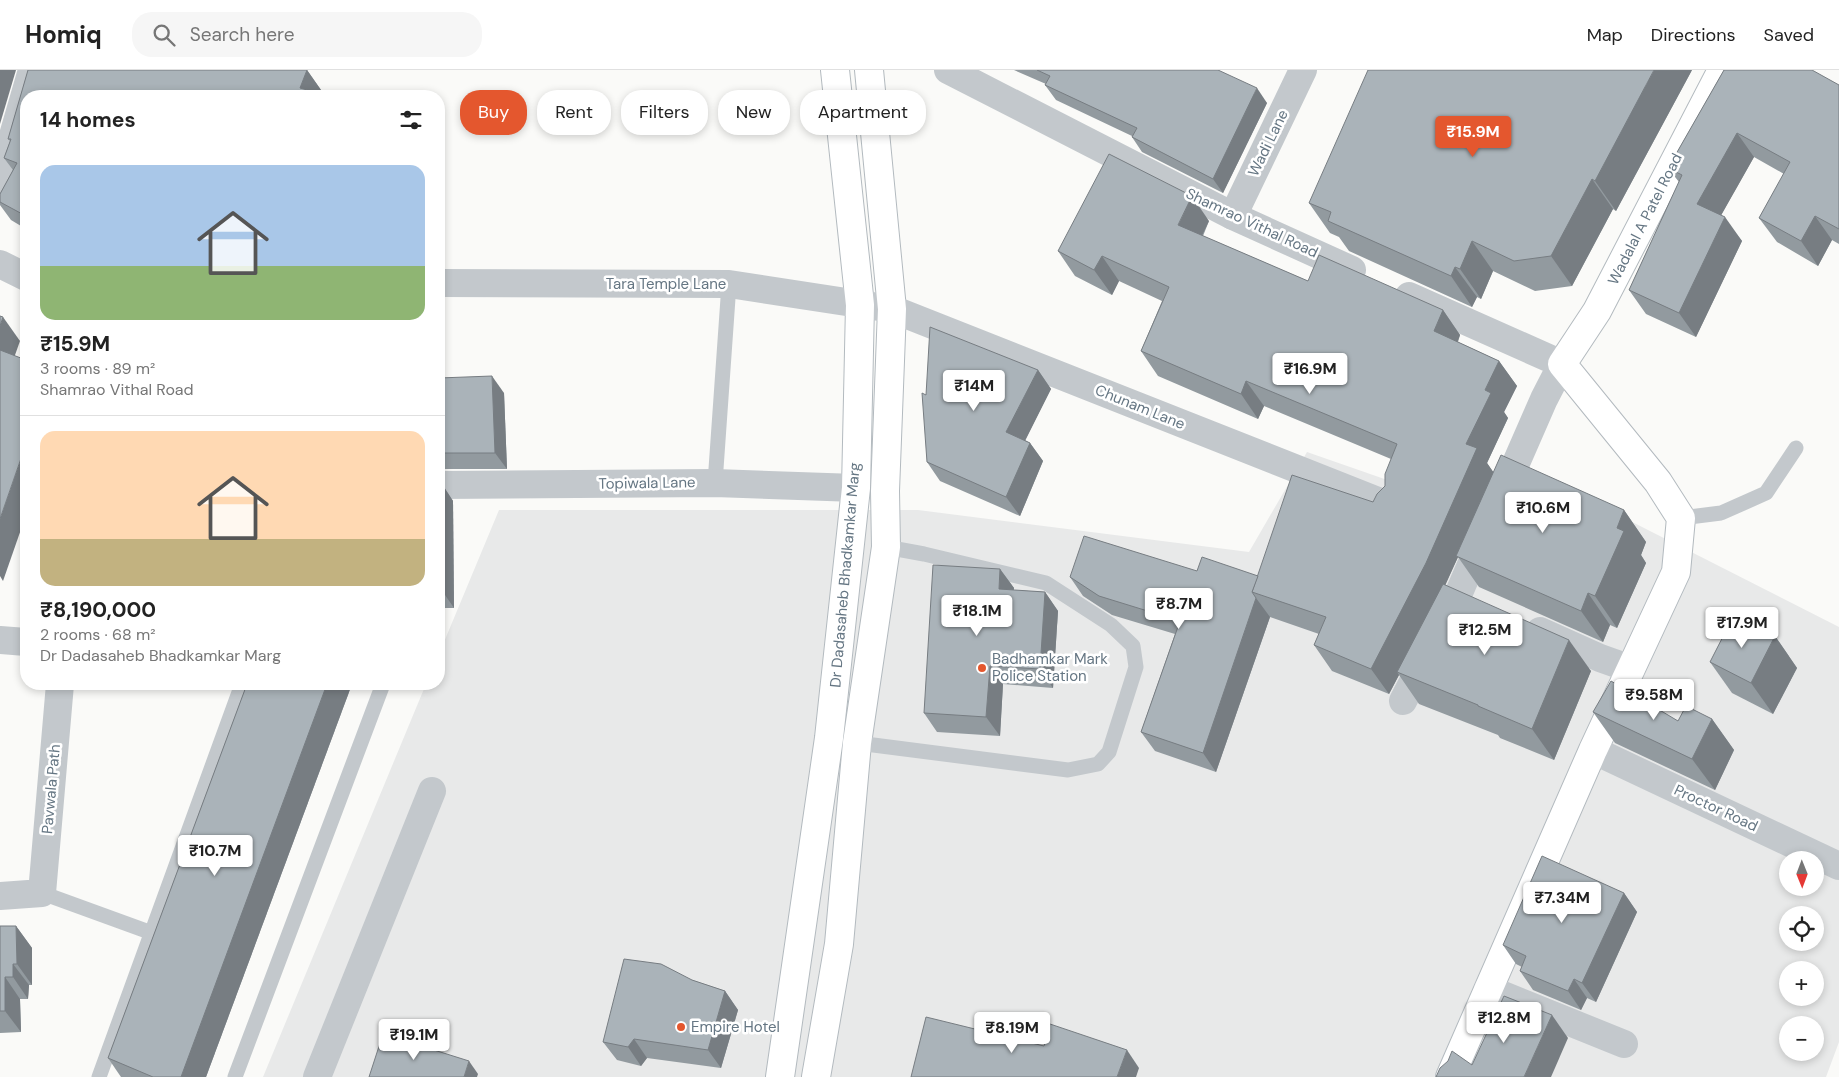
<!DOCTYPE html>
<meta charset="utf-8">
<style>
:root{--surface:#fff;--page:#f6f6f6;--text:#222;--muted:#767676;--line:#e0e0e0;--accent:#e4572e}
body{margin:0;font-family:"DM Sans",sans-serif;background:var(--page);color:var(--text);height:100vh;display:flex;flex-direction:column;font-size:19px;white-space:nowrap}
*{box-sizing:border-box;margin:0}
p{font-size:16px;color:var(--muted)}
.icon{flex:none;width:28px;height:28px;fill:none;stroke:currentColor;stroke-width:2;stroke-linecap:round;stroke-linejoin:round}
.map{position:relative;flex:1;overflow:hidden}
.panel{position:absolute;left:20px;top:20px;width:425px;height:600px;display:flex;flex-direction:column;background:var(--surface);border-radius:20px;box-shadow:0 2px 8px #0003}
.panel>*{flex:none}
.banner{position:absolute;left:460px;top:20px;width:475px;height:45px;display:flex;gap:10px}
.needle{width:32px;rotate:179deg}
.fabs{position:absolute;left:1779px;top:781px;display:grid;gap:10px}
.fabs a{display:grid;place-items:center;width:45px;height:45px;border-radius:50%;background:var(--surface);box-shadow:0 2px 8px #0003;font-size:25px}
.price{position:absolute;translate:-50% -42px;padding:0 11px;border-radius:5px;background:#fff;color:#222;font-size:16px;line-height:32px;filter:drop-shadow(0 1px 2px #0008)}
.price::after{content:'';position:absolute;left:50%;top:30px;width:15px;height:11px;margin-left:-8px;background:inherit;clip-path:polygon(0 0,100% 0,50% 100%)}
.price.selected{background:var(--accent);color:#fff}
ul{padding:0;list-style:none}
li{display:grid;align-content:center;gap:10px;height:265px;padding:0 20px}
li+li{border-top:1px solid var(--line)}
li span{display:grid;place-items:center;height:155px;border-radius:15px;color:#555}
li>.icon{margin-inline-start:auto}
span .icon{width:90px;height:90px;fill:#fffc;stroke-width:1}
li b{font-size:21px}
h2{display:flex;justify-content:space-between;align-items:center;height:60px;padding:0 20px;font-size:21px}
.pill{padding:0 18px;border-radius:20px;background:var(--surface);box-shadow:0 2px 8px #0003;font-size:18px;line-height:45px}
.pill.selected{background:var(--accent);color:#fff}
header{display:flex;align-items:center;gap:30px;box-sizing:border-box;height:70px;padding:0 25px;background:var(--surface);border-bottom:1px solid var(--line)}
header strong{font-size:24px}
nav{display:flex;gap:28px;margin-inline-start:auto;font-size:18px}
.search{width:350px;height:45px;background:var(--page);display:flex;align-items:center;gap:12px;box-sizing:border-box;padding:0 18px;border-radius:20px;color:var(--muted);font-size:19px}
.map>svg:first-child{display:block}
</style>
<header>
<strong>Homiq</strong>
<div class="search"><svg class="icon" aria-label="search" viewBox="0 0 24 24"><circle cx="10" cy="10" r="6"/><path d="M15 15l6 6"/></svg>Search here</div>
<nav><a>Map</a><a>Directions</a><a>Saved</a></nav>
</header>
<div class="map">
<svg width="1839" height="1007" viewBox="0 0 1839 1007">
<rect width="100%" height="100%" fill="#fafaf8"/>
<path fill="#e8e9e9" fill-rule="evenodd" d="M1307 382 1482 443 1518 394 1839 557V972L1826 1007H263L426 614H439V584L499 440H918L1249 482ZM1788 790H1815V818H1788ZM1788 845H1815V872H1788ZM1788 900H1815V928H1788ZM1788 955H1815V982H1788Z"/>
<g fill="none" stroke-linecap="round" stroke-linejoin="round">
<g stroke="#b3babf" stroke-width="30">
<g id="secondary">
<path d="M780 1007 829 668 856 418 860 235 835 0"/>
<path d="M816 1007 839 874 857 673 886 477 885 421 892 239 869 0"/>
<path d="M1450 1007 1593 680 1676 502 1681 448 1658 412 1562 294 1597 241 1722 0"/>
</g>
</g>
<g stroke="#c3c8cc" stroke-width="15">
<path d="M715 413 729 214"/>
<path d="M1681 448 1721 443 1766 423 1796 378"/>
<path d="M850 672 1068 700 1098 694 1109 682 1136 597 1133 576 1111 555 1046 513 924 484 886 477"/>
<path d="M42 823 152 863"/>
<path d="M99 1007 242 614"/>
<path d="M235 1007 383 614"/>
</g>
<g stroke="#c3c8cc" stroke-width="28">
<path d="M948 0 1233 146 1352 200"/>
<path d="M0 110 32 0"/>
<path d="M1233 146 1303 0"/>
<path d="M0 194 26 207"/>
<path d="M439 213 729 214 892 239 1388 435"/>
<path d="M1409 226 1562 294 1544 329 1502 425"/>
<path d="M439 415 715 413 856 418"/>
<path d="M1540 561 1600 588 1631 599"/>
<path d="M0 570 26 572"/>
<path d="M1403 631 1458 525 1483 467"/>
<path d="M1593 680 1839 796"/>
<path d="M0 826 42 823 60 614"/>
<path d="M1488 919 1624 974"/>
<path d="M317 1007 432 721"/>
</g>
<use href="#secondary" stroke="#fff" stroke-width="28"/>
</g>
<g fill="#929a9f">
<path d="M28 0H307L321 20 319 24 329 26H26V159L11 150 0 135V124L13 100 4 88 10 71 8 69Z"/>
<path d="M1014 0H1218L1267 33 1223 123 1142 82 1132 67V66L1056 30 1045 15 1046 14Z"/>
<path d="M1692 0 1616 141 1613 139 1572 216 1535 221 1493 201 1481 229 1477 227 1472 237 1349 181 1339 167 1330 163 1309 133Z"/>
<path d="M1724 0 1839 15V174L1832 170 1818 196 1777 172 1759 148 1784 104 1754 87 1721 145 1742 171 1696 267 1646 244 1629 220 1679 112 1668 98Z"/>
<path d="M1209 151 1203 166 1308 211 1443 240 1460 265 1458 272 1499 291 1517 316 1504 342 1508 348 1487 393 1493 402 1624 440 1646 472 1641 485 1646 493 1617 558 1610 555 1603 572 1479 517 1458 487 1445 515 1591 601 1554 690 1500 668 1498 665 1419 634 1399 605 1389 624 1332 601 1314 575 1319 564 1270 547 1216 702 1155 681 1141 662 1175 564 1112 545 1083 526 1070 507 1197 501 1258 506 1373 432 1385 416 1391 389 1264 336 1258 349 1158 306 1141 281 1162 231 1119 211 1112 225 1075 206 1058 181Z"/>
<path d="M1038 300 1051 319 1025 370 1030 373 1043 391 1020 446 940 411 927 392 926 325Z"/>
<path d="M439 306 440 308 504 323 507 399H439Z"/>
<path d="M439 414H442L453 431 454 538H439Z"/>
<path d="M1000 499 1014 518 1013 520 1045 522 1058 541 1053 618 1003 614 1000 666 937 662 924 643Z"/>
<path d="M1775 566 1797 598 1773 644 1732 623 1710 592Z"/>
<path d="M247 614H352L206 1007H121L108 988Z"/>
<path d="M1593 642 1678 651 1712 649 1734 680 1715 720 1615 673Z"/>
<path d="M1624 823 1637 842 1596 932 1587 928 1581 940 1533 920 1520 901 1522 897 1516 894 1503 875Z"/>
<path d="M0 856H16L32 878V915H29L28 929H20L21 962 0 963Z"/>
<path d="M692 910 725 921 738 940 721 998 647 988 641 996 617 990 603 972Z"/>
</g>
<g fill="#777d82">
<path d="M0 0H16L0 54Z"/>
<path d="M307 0 321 20 319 26 300 18Z"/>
<path d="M1654 0H1692L1616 141 1595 111Z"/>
<path d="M1257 18 1267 33 1223 123 1213 109Z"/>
<path d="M1737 63 1754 87 1714 158 1697 134Z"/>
<path d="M1592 109 1613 139 1572 216 1551 186Z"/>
<path d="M1192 126 1209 151 1195 180 1178 155Z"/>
<path d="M1815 146 1832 170 1818 196 1801 171Z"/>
<path d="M1725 147 1742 171 1696 267 1679 243Z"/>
<path d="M1472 171 1493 201 1481 229 1460 199Z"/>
<path d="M1102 186 1119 211 1112 225 1094 200Z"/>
<path d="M1455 197 1477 227 1472 237 1451 206Z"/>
<path d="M1443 240 1460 265 1452 286 1434 261Z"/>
<path d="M3 247 20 271 9 302 0 289V256Z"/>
<path d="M1499 291 1517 316 1504 342 1508 348 1487 393 1494 403 1456 486 1458 487 1444 518 1397 602 1399 605 1389 624 1371 599 1466 374 1485 320Z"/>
<path d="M1038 300 1051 319 1020 381 1006 362Z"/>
<path d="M492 306 504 323 507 399 495 383Z"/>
<path d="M1246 311 1264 336 1258 349 1241 324Z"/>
<path d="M1030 373 1043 391 1020 446 1006 427Z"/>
<path d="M26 374V445L3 511 0 506V449Z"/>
<path d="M442 414 453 431 454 538 443 522Z"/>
<path d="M1624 440 1646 472 1641 485 1646 493 1617 558 1595 526 1617 458Z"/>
<path d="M1000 499 1014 518 1012 538 999 519Z"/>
<path d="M1045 522 1058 541 1053 618 1040 599Z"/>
<path d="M1588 523 1610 555 1603 572 1581 541Z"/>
<path d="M1256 528 1270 547 1216 702 1203 683Z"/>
<path d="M1775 566 1797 598 1773 644 1751 613Z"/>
<path d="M1569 570 1591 601 1554 690 1532 659Z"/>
<path d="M990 596 1003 614 1000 666 986 647Z"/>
<path d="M327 614H352L206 1007H181Z"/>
<path d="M1712 649 1734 680 1715 720 1692 689Z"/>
<path d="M1624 823 1637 842 1596 932 1582 913Z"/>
<path d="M16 856 32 878V915L17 894Z"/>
<path d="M13 894 29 915 28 929 13 907Z"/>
<path d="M5 907 20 929 21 962 5 941Z"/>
<path d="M1574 909 1587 928 1581 940 1568 921Z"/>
<path d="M725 921 738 940 721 998 708 980Z"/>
<path d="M1552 945 1568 968 1551 1007H1524Z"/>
<path d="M634 969 647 988 641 996 628 977Z"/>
<path d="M1127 980 1139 998 1136 1007H1117Z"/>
<path d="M469 991 478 1004 477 1007H464Z"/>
</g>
<g fill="#aab3b9" stroke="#777d82">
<path d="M28 0H307L300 18 329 26H26V146L0 132V124L17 93 4 88 11 69H8Z"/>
<path d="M1037 0H1218L1257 18 1213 109 1132 67 1137 58 1045 15 1050 6Z"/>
<path d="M1368 0H1654L1595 111 1592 109 1551 186 1514 191 1472 171 1460 199 1455 197 1451 206 1328 151 1331 142 1309 133Z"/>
<path d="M1724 0H1812L1839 15V159L1815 146 1801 171 1759 148 1790 92 1737 63 1697 134 1725 147 1679 243 1629 220 1682 105 1668 98Z"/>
<path d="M1109 84 1192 126 1178 155 1308 211 1319 185 1443 240 1434 261 1499 291 1485 320 1491 323 1466 374 1477 378 1426 493 1371 599 1314 575 1326 547 1252 522 1292 405 1373 432 1377 424 1385 416V404L1397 374 1246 311 1241 324 1141 281 1169 217 1102 186 1094 200 1058 181Z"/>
<path d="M0 246 3 247 0 256Z"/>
<path d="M930 257 1038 300 1006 362 1030 373 1006 427 927 392 922 323 926 325Z"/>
<path d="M0 280 26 290V374L0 449Z"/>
<path d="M492 306 495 383H439V308Z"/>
<path d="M1501 385 1624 440 1617 458 1624 461 1595 526 1588 523 1581 541 1456 486Z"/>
<path d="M439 414H442L443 522H439Z"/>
<path d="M1084 466 1197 501 1202 487 1258 506 1252 522 1256 528 1203 683 1141 662 1180 551 1099 526 1070 507Z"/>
<path d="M933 495 1000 499 999 519 1045 522 1040 599 990 596 986 647 924 643Z"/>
<path d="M1443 514 1569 570 1532 659 1478 636V635L1397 602Z"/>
<path d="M1734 545 1775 566 1751 613 1710 592Z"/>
<path d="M1611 611 1678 651 1686 636 1712 649 1692 689 1593 642Z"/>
<path d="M247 614H327L181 1007H153L108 988Z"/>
<path d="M1542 786 1624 823 1582 913 1574 909 1568 921 1520 901 1526 886 1503 875Z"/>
<path d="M0 856H16L17 894H13V907H5V941H0Z"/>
<path d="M624 889 661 894 692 910 725 921 708 980 634 969 628 977 603 972Z"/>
<path d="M1504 926 1552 945 1524 1007H1436L1440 998 1448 991 1452 981 1472 995Z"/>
<path d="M926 947 1044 976 1050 954 1127 980 1117 1007H911Z"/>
<path d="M383 964 469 991 464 1007H369Z"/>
</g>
<g fill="#e4572e" stroke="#fff" stroke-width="2">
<circle cx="982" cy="598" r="5"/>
<circle cx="681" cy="957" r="5"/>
</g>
<g text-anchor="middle" stroke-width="5" stroke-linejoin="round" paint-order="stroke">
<g font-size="15" fill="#657683" stroke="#fff">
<text transform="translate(1268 73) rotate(-64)" y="5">Wadi Lane</text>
<text transform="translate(1645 149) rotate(-63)" y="5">Wadalal A Patel Road</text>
<text transform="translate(1252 153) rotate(25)" y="5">Shamrao Vithal Road</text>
<text x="666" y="219">Tara Temple Lane</text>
<text transform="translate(1140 337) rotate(22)" y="5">Chunam Lane</text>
<text transform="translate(647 413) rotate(-1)" y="5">Topiwala Lane</text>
<text transform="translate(845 505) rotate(-85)" y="5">Dr Dadasaheb Bhadkamkar Marg</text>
<text transform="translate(51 719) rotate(-85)" y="5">Pavwala Path</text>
<text transform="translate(1716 738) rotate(25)" y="5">Proctor Road</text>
</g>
<g font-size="15" fill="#657683" stroke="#fff" text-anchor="start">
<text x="992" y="594">Badhamkar Mark<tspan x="992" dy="17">Police Station</tspan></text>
<text x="691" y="962">Empire Hotel</text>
</g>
</g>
</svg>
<div class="fabs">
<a><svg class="needle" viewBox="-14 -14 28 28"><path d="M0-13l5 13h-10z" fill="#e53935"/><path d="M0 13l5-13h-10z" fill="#767676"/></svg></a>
<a><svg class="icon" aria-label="locate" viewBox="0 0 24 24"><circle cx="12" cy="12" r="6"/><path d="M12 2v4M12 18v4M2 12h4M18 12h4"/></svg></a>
<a>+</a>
<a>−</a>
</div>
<b class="price selected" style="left:1473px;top:88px">₹15.9M</b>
<b class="price" style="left:1310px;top:325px">₹16.9M</b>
<b class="price" style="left:974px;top:342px">₹14M</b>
<b class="price" style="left:1543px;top:464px">₹10.6M</b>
<b class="price" style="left:1179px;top:560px">₹8.7M</b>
<b class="price" style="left:977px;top:567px">₹18.1M</b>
<b class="price" style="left:1742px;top:579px">₹17.9M</b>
<b class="price" style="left:1485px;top:586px">₹12.5M</b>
<b class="price" style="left:1654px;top:651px">₹9.58M</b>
<b class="price" style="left:215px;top:807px">₹10.7M</b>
<b class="price" style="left:1562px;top:854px">₹7.34M</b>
<b class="price" style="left:1504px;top:974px">₹12.8M</b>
<b class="price" style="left:1012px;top:984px">₹8.19M</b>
<b class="price" style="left:414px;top:991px">₹19.1M</b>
<div class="banner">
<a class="pill selected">Buy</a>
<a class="pill">Rent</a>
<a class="pill">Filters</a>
<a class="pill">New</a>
<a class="pill">Apartment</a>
</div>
<section class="panel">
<h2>14 homes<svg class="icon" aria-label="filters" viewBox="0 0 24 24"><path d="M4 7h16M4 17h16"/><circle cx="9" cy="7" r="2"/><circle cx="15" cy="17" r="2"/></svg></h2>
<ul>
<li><span style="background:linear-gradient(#a9c7e8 65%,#8fb573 0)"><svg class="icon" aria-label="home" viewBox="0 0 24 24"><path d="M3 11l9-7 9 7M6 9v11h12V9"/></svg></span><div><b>₹15.9M</b><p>3 rooms · 89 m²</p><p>Shamrao Vithal Road</p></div></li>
<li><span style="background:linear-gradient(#ffd9b3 70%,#c2b280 0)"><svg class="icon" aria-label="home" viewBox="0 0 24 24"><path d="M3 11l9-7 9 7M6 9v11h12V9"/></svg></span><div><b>₹8,190,000</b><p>2 rooms · 68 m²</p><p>Dr Dadasaheb Bhadkamkar Marg</p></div></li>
</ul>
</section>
</div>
